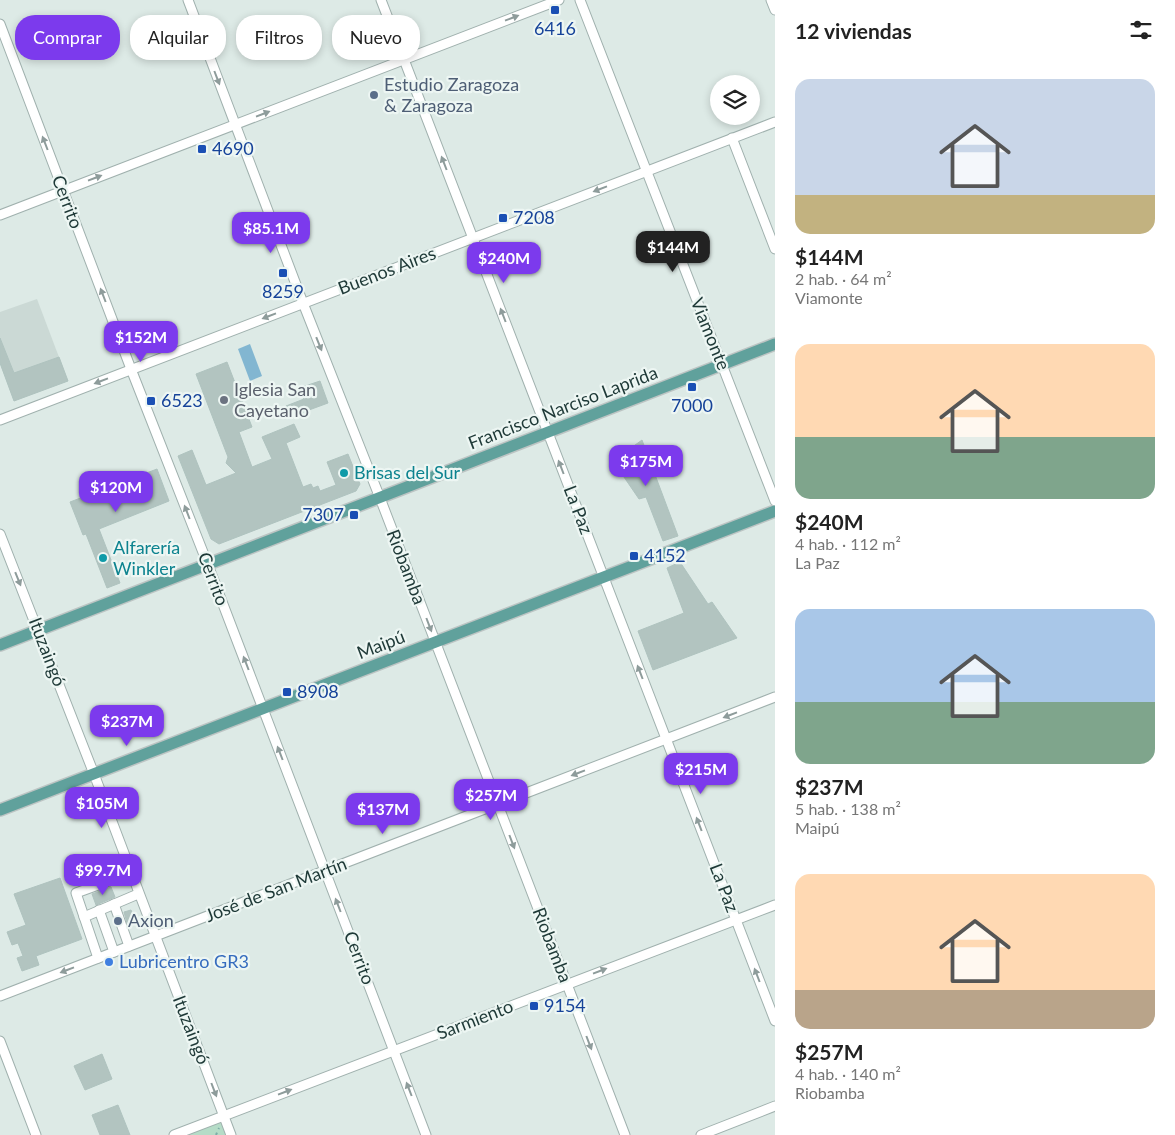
<!DOCTYPE html>
<html lang="es">
<meta charset="utf-8">
<style>
:root{--surface:#fff;--page:#f6f6f6;--text:#222;--muted:#767676;--accent:#7c3aed}
body{margin:0;font-family:Lato,sans-serif;background:var(--page);color:var(--text);height:100vh;display:flex;flex-direction:column;font-size:19px;white-space:nowrap}
*{box-sizing:border-box;margin:0}
p{font-size:16px;color:var(--muted)}
.icon{flex:none;width:28px;height:28px;fill:none;stroke:currentColor;stroke-width:2;stroke-linecap:round;stroke-linejoin:round}
.map{position:relative;flex:1;overflow:hidden}
.side{display:flex;flex-direction:column;background:var(--surface);width:400px}
.side>*{flex:none}
.guide{position:absolute;left:15px;top:15px;width:475px;height:45px;display:flex;gap:10px}
.fabs{position:absolute;left:710px;top:75px;display:grid;gap:10px}
.fabs a{display:grid;place-items:center;width:50px;height:50px;border-radius:50%;background:var(--surface);box-shadow:0 2px 8px #0003;font-size:25px}
.price{position:absolute;translate:-50% -42px;padding:0 11px;border-radius:10px;background:var(--accent);color:#fff;font-size:16px;line-height:32px;filter:drop-shadow(0 1px 2px #0008)}
.price::after{content:'';position:absolute;left:50%;top:30px;width:15px;height:11px;margin-left:-8px;background:inherit;clip-path:polygon(0 0,100% 0,50% 100%)}
.price.selected{background:#222;color:#fff}
ul{padding:0;list-style:none}
li{display:grid;align-content:center;gap:10px;height:265px;padding:0 20px}
li span{display:grid;place-items:center;height:155px;border-radius:15px;color:#555}
li>.icon{margin-inline-start:auto}
span .icon{width:90px;height:90px;fill:#fffc;stroke-width:1}
li b{font-size:21px}
h2{display:flex;justify-content:space-between;align-items:center;height:60px;padding:0 20px;font-size:21px}
.pill{padding:0 18px;border-radius:20px;background:var(--surface);box-shadow:0 2px 8px #0003;font-size:18px;line-height:45px}
.pill.selected{background:var(--accent);color:#fff}
main{display:flex;flex:1;min-height:0}
.map>svg:first-child{display:block}
</style>
<main>
<div class="map">
<svg width="775" height="1135" viewBox="0 0 775 1135">
<rect width="100%" height="100%" fill="#ddeae6"/>
<path fill="#cbd9d5" d="M37 299 68 381 14 401 0 363V312Z"/>
<path fill="#b5dcc7" d="M223 1116 231 1135H174Z"/>
<path fill="#82b6d1" d="M250 344 262 376 250 381 238 349Z"/>
<g fill="#b2c4c0" stroke="#afc3bf">
<path d="M0 338 14 373 59 357 68 381 14 401 0 363Z"/>
<path d="M227 362 252 427 239 432 252 467 272 459 262 437 294 424 300 437 286 443 303 487 311 484 313 488 318 486 320 491 336 485 327 462 348 454 360 484 356 491 219 544 211 539 178 456 192 450 206 485 236 473 226 463 228 457 226 452 196 374Z"/>
<path d="M320 381 328 403 290 417 286 406 304 399 299 388Z"/>
<path d="M642 440 678 536 663 541 646 497 639 499 613 461Z"/>
<path d="M157 469 169 501 99 529 120 583 107 588 86 534 83 535 70 502Z"/>
<path d="M680 562 708 604 712 602 737 638 653 670 638 631 684 613 667 568Z"/>
<path d="M60 878 82 939 36 956 39 965 22 971 17 958 23 956 18 943 12 945 7 932 26 925 14 894Z"/>
<path d="M111 887 115 897 96 905 92 894Z"/>
<path d="M131 910 135 920 127 923 124 912Z"/>
<path d="M102 1054 112 1079 85 1090 74 1066Z"/>
<path d="M118 1105 130 1135H100L92 1115Z"/>
</g>
<g fill="none" stroke-linecap="round" stroke-linejoin="round">
<g stroke="#a0b1ae" stroke-width="11">
<g id="minor">
<path d="M188 0 303 303 380 498 625 1135"/>
<path d="M381 0 775 1021"/>
<path d="M580 0 775 501"/>
<path d="M771 0 775 10"/>
<path d="M0 24 131 369 208 565 426 1135"/>
<path d="M732 138 775 249"/>
<path d="M0 215 559 0"/>
<path d="M0 420 775 122"/>
<path d="M0 534 94 774 231 1135"/>
<path d="M114 904 129 946"/>
<path d="M99 910 114 952"/>
<path d="M84 917 138 894"/>
<path d="M98 958 76 893 131 873"/>
<path d="M0 996 775 697"/>
<path d="M0 1041 36 1135"/>
<path d="M174 1135 775 905"/>
<path d="M701 1135 775 1106"/>
</g>
</g>
<g stroke="#bcc4c3" stroke-width="14">
<g id="major">
<path d="M0 645 775 344"/>
<path d="M0 810 775 511"/>
</g>
</g>
<path stroke="#7caea8" stroke-width="2" stroke-dasharray="2.5 4" stroke-linecap="butt" d="M216 1135 219 1128"/>
<use href="#minor" stroke="#fff" stroke-width="9"/>
<use href="#major" stroke="#60a19c" stroke-width="11"/>
</g>
<defs><path id="oneway-solid" d="M-6-.8H1V-3.2L6.5 0L1 3.2V.8H-6Z" transform="scale(1.25)"/></defs>
<g fill="#8e9c9b">
<use href="#oneway-solid" transform="translate(512 18) rotate(-21)"/>
<use href="#oneway-solid" transform="translate(217 78) rotate(69)"/>
<use href="#oneway-solid" transform="translate(263 114) rotate(-21)"/>
<use href="#oneway-solid" transform="translate(45 143) rotate(-111)"/>
<use href="#oneway-solid" transform="translate(444 163) rotate(-111)"/>
<use href="#oneway-solid" transform="translate(95 178) rotate(-21)"/>
<use href="#oneway-solid" transform="translate(600 189) rotate(159)"/>
<use href="#oneway-solid" transform="translate(103 295) rotate(-111)"/>
<use href="#oneway-solid" transform="translate(503 315) rotate(-111)"/>
<use href="#oneway-solid" transform="translate(269 316) rotate(159)"/>
<use href="#oneway-solid" transform="translate(319 344) rotate(68)"/>
<use href="#oneway-solid" transform="translate(101 381) rotate(159)"/>
<use href="#oneway-solid" transform="translate(561 467) rotate(-111)"/>
<use href="#oneway-solid" transform="translate(187 512) rotate(-111)"/>
<use href="#oneway-solid" transform="translate(18 579) rotate(68)"/>
<use href="#oneway-solid" transform="translate(429 625) rotate(69)"/>
<use href="#oneway-solid" transform="translate(246 663) rotate(-111)"/>
<use href="#oneway-solid" transform="translate(640 672) rotate(-111)"/>
<use href="#oneway-solid" transform="translate(730 715) rotate(159)"/>
<use href="#oneway-solid" transform="translate(280 753) rotate(-111)"/>
<use href="#oneway-solid" transform="translate(578 773) rotate(159)"/>
<use href="#oneway-solid" transform="translate(699 824) rotate(-111)"/>
<use href="#oneway-solid" transform="translate(512 842) rotate(69)"/>
<use href="#oneway-solid" transform="translate(338 905) rotate(-111)"/>
<use href="#oneway-solid" transform="translate(67 970) rotate(159)"/>
<use href="#oneway-solid" transform="translate(600 971) rotate(-21)"/>
<use href="#oneway-solid" transform="translate(757 975) rotate(-111)"/>
<use href="#oneway-solid" transform="translate(589 1043) rotate(69)"/>
<use href="#oneway-solid" transform="translate(409 1089) rotate(-111)"/>
<use href="#oneway-solid" transform="translate(214 1090) rotate(69)"/>
<use href="#oneway-solid" transform="translate(285 1092) rotate(-21)"/>
</g>
<g fill="#1a4fb4" stroke="#edf6f3" stroke-width="2">
<rect x="550" y="5" width="10" height="10" rx="2.5"/>
<rect x="197" y="144" width="10" height="10" rx="2.5"/>
<rect x="498" y="213" width="10" height="10" rx="2.5"/>
<rect x="278" y="268" width="10" height="10" rx="2.5"/>
<rect x="687" y="382" width="10" height="10" rx="2.5"/>
<rect x="146" y="396" width="10" height="10" rx="2.5"/>
<rect x="349" y="510" width="10" height="10" rx="2.5"/>
<rect x="629" y="551" width="10" height="10" rx="2.5"/>
<rect x="282" y="687" width="10" height="10" rx="2.5"/>
<rect x="529" y="1001" width="10" height="10" rx="2.5"/>
</g>
<g fill="#5c6f8a" stroke="#edf6f3" stroke-width="2">
<circle cx="374" cy="95" r="5"/>
<circle cx="118" cy="921" r="5"/>
</g>
<circle fill="#6b7280" stroke="#edf6f3" stroke-width="2" cx="224" cy="400" r="5"/>
<g fill="#0f9aa8" stroke="#edf6f3" stroke-width="2">
<circle cx="344" cy="473" r="5"/>
<circle cx="103" cy="558" r="5"/>
</g>
<circle fill="#3f7fe0" stroke="#edf6f3" stroke-width="2" cx="109" cy="962" r="5"/>
<g text-anchor="middle" stroke-width="4.5" stroke-linejoin="round" paint-order="stroke">
<g font-size="18" fill="#164399" stroke="#edf6f3" text-anchor="start">
<text x="555" y="35" text-anchor="middle">6416</text>
<text x="212" y="155">4690</text>
<text x="513" y="224">7208</text>
<text x="283" y="298" text-anchor="middle">8259</text>
<text x="161" y="407">6523</text>
<text x="692" y="412" text-anchor="middle">7000</text>
<text x="344" y="521" text-anchor="end">7307</text>
<text x="644" y="562">4152</text>
<text x="297" y="698">8908</text>
<text x="544" y="1012">9154</text>
</g>
<g font-size="18" fill="#4e5e75" stroke="#edf6f3" text-anchor="start">
<text x="384" y="91">Estudio Zaragoza<tspan x="384" dy="21">&amp; Zaragoza</tspan></text>
<text x="128" y="927">Axion</text>
</g>
<g font-size="18" fill="#1e3937" stroke="#edf6f3">
<text transform="translate(67 202) rotate(69)" y="6">Cerrito</text>
<text transform="translate(387 271) rotate(-21)" y="6">Buenos Aires</text>
<text transform="translate(710 334) rotate(68)" y="6">Viamonte</text>
<text transform="translate(563 408) rotate(-21)" y="6">Francisco Narciso Laprida</text>
<text transform="translate(578 510) rotate(69)" y="6">La Paz</text>
<text transform="translate(406 567) rotate(69)" y="6">Riobamba</text>
<text transform="translate(213 579) rotate(69)" y="6">Cerrito</text>
<text transform="translate(381 645) rotate(-21)" y="6">Maipú</text>
<text transform="translate(47 652) rotate(69)" y="6">Ituzaingó</text>
<text transform="translate(724 888) rotate(69)" y="6">La Paz</text>
<text transform="translate(276 890) rotate(-21)" y="6">José de San Martín</text>
<text transform="translate(552 945) rotate(69)" y="6">Riobamba</text>
<text transform="translate(359 958) rotate(69)" y="6">Cerrito</text>
<text transform="translate(475 1020) rotate(-21)" y="6">Sarmiento</text>
<text transform="translate(191 1030) rotate(69)" y="6">Ituzaingó</text>
</g>
<g font-size="18" fill="#5b616d" stroke="#edf6f3" text-anchor="start">
<text x="234" y="396">Iglesia San<tspan x="234" dy="21">Cayetano</tspan></text>
</g>
<g font-size="18" fill="#0d838f" stroke="#edf6f3" text-anchor="start">
<text x="354" y="479">Brisas del Sur</text>
<text x="113" y="554">Alfarería<tspan x="113" dy="21">Winkler</tspan></text>
</g>
<g font-size="18" fill="#366cbe" stroke="#edf6f3" text-anchor="start">
<text x="119" y="968">Lubricentro GR3</text>
</g>
</g>
</svg>
<div class="fabs">
<a><svg class="icon" aria-label="layers" viewBox="0 0 24 24"><path d="M12 4l9 5-9 5-9-5zM3 14l9 5 9-5"/></svg></a>
</div>
<b class="price" style="left:271px;top:254px">$85.1M</b>
<b class="price selected" style="left:673px;top:273px">$144M</b>
<b class="price" style="left:504px;top:284px">$240M</b>
<b class="price" style="left:141px;top:363px">$152M</b>
<b class="price" style="left:646px;top:487px">$175M</b>
<b class="price" style="left:116px;top:513px">$120M</b>
<b class="price" style="left:127px;top:747px">$237M</b>
<b class="price" style="left:701px;top:795px">$215M</b>
<b class="price" style="left:491px;top:821px">$257M</b>
<b class="price" style="left:102px;top:829px">$105M</b>
<b class="price" style="left:383px;top:835px">$137M</b>
<b class="price" style="left:103px;top:896px">$99.7M</b>
<div class="guide">
<a class="pill selected">Comprar</a>
<a class="pill">Alquilar</a>
<a class="pill">Filtros</a>
<a class="pill">Nuevo</a>
</div>
</div>
<section class="side">
<h2>12 viviendas<svg class="icon" aria-label="filters" viewBox="0 0 24 24"><path d="M4 7h16M4 17h16"/><circle cx="9" cy="7" r="2"/><circle cx="15" cy="17" r="2"/></svg></h2>
<ul>
<li><span style="background:linear-gradient(#c9d6e8 75%,#c2b280 0)"><svg class="icon" aria-label="home" viewBox="0 0 24 24"><path d="M3 11l9-7 9 7M6 9v11h12V9"/></svg></span><div><b>$144M</b><p>2 hab. · 64 m²</p><p>Viamonte</p></div></li>
<li><span style="background:linear-gradient(#ffd9b3 60%,#7fa58c 0)"><svg class="icon" aria-label="home" viewBox="0 0 24 24"><path d="M3 11l9-7 9 7M6 9v11h12V9"/></svg></span><div><b>$240M</b><p>4 hab. · 112 m²</p><p>La Paz</p></div></li>
<li><span style="background:linear-gradient(#a9c7e8 60%,#7fa58c 0)"><svg class="icon" aria-label="home" viewBox="0 0 24 24"><path d="M3 11l9-7 9 7M6 9v11h12V9"/></svg></span><div><b>$237M</b><p>5 hab. · 138 m²</p><p>Maipú</p></div></li>
<li><span style="background:linear-gradient(#ffd9b3 75%,#b9a48a 0)"><svg class="icon" aria-label="home" viewBox="0 0 24 24"><path d="M3 11l9-7 9 7M6 9v11h12V9"/></svg></span><div><b>$257M</b><p>4 hab. · 140 m²</p><p>Riobamba</p></div></li>
</ul>
</section>
</main>
